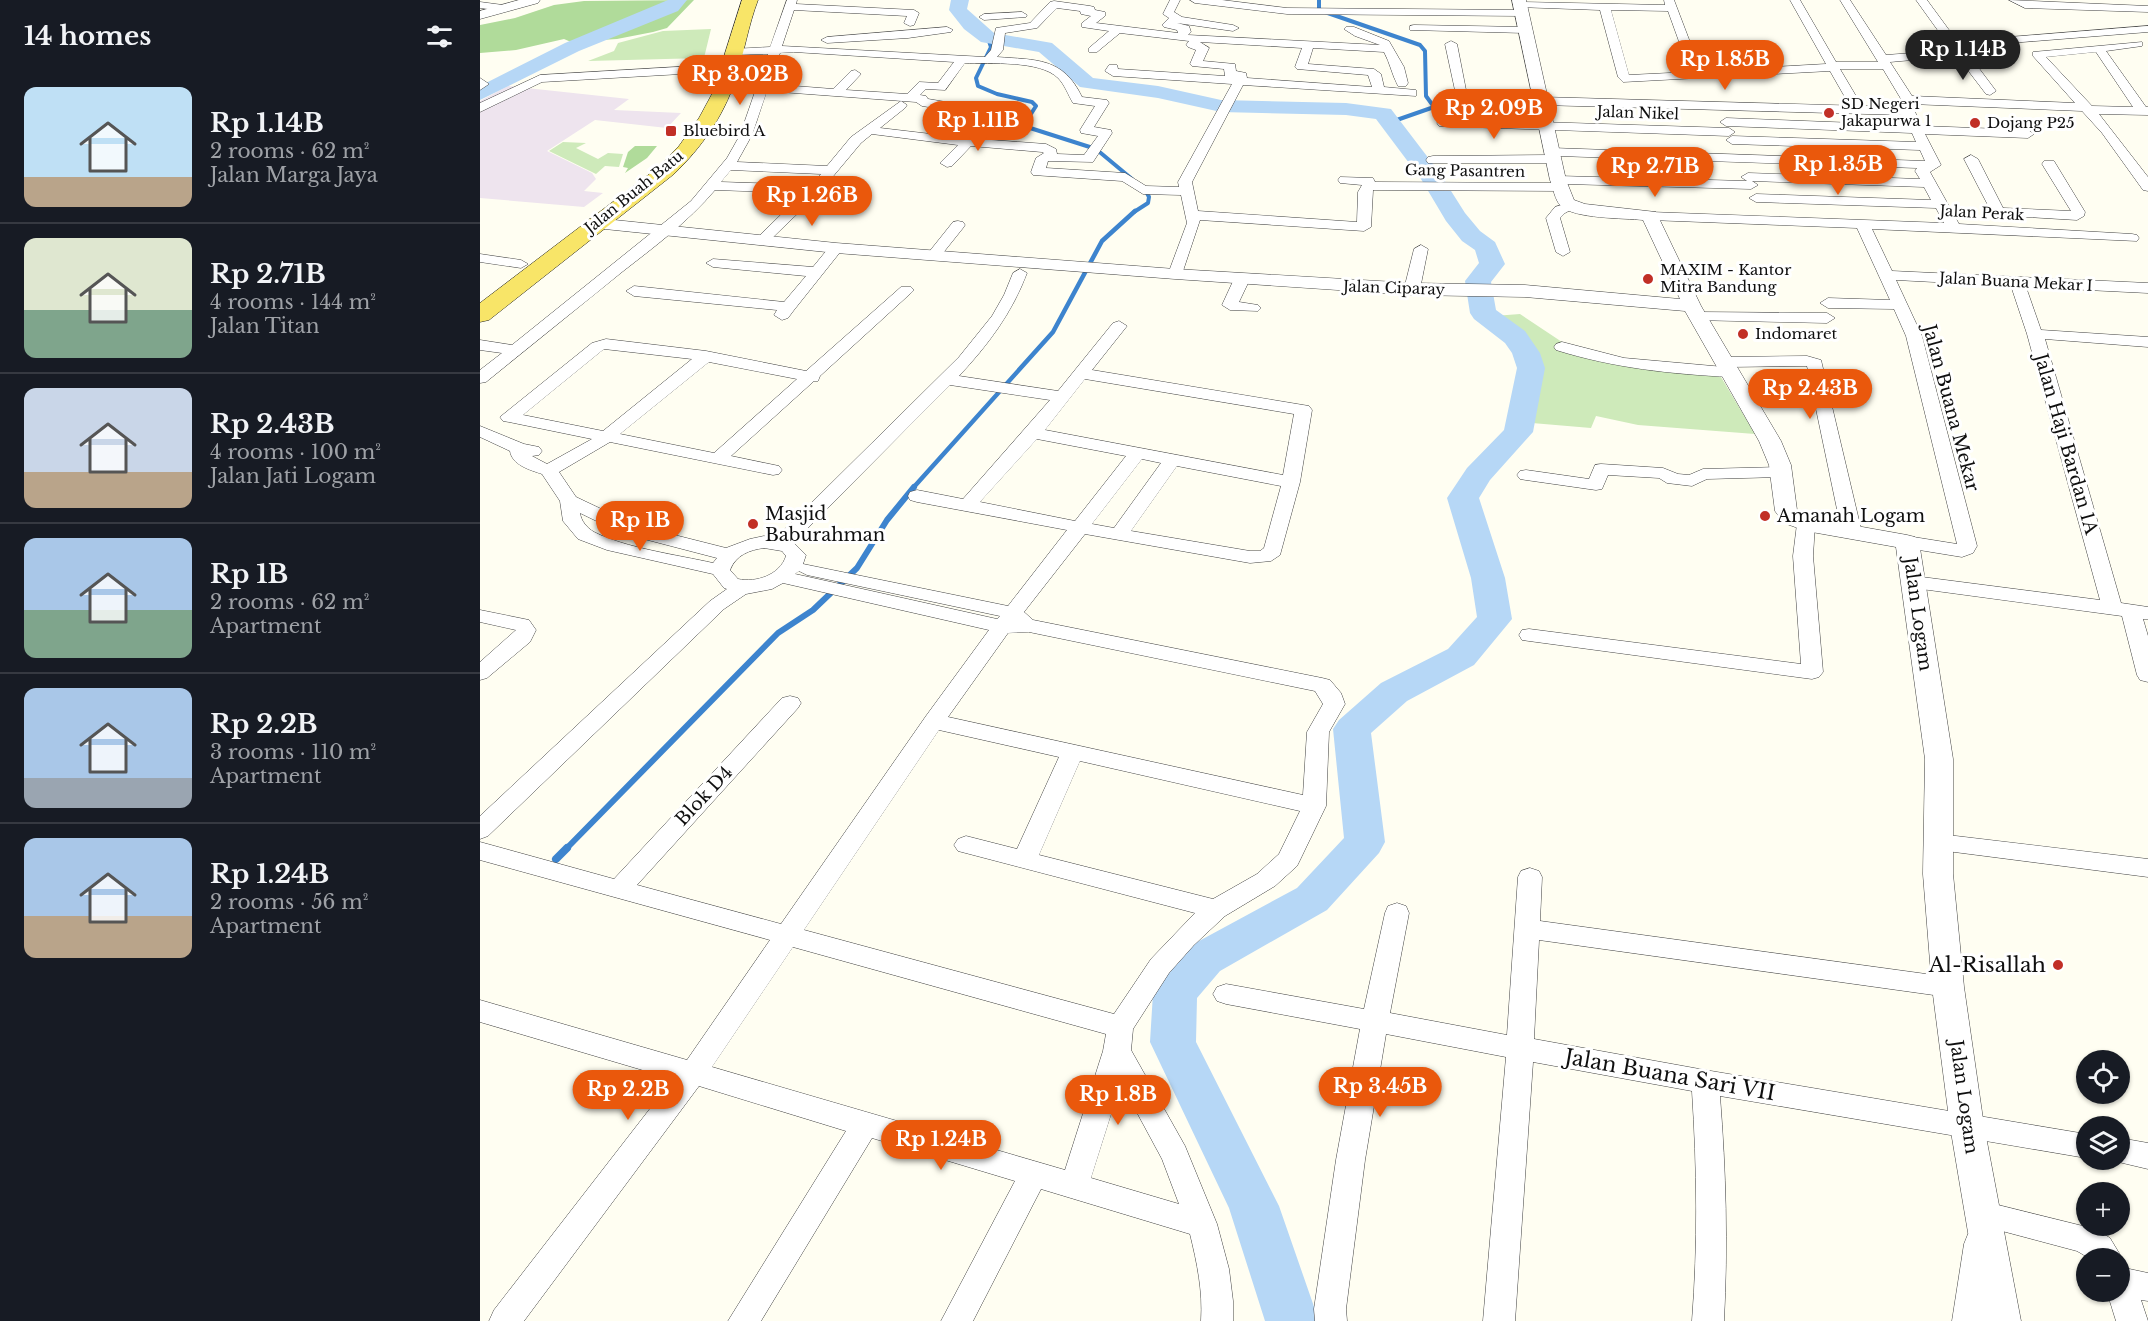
<!DOCTYPE html>
<meta charset="utf-8">
<style>
:root{--surface:#171b24;--page:#20242c;--text:#f1f3f6;--muted:#9ea1a6;--line:#363941;--accent:#ea580c}
body{margin:0;font-family:"Libre Baskerville",serif;background:var(--page);color:var(--text);height:100vh;display:flex;flex-direction:column;font-size:22px;white-space:nowrap}
*{box-sizing:border-box;margin:0}
p{font-size:20px;color:var(--muted)}
.icon{flex:none;width:33px;height:33px;fill:none;stroke:currentColor;stroke-width:2;stroke-linecap:round;stroke-linejoin:round}
.map{position:relative;flex:1;overflow:hidden}
.panel{display:flex;flex-direction:column;background:var(--surface);width:480px}
.panel>*{flex:none}
.buttons{position:absolute;left:1596px;top:1050px;display:grid;gap:12px}
.buttons a{display:grid;place-items:center;width:54px;height:54px;border-radius:50%;background:var(--surface);box-shadow:0 2px 4px #0004;font-size:30px}
.price{position:absolute;translate:-50% -51px;padding:0 14px;border-radius:21px;background:var(--accent);color:#fff;font-size:20px;line-height:39px;filter:drop-shadow(0 2px 3px #0008)}
.price::after{content:'';position:absolute;left:50%;top:36px;width:18px;height:14px;margin-left:-9px;background:inherit;clip-path:polygon(0 0,100% 0,50% 100%)}
.price.active{background:#222;color:#fff}
ul{padding:0;list-style:none}
li{display:flex;align-items:center;gap:18px;height:150px;padding:0 24px}
li+li{border-top:2px solid var(--line)}
li span{display:grid;place-items:center;flex:none;width:168px;height:120px;border-radius:12px;color:#555}
li>.icon{margin-inline-start:auto}
span .icon{width:72px;height:72px;fill:#fffc;stroke-width:1}
li b{font-size:26px}
h2{display:flex;justify-content:space-between;align-items:center;height:72px;padding:0 24px;font-size:26px}
main{display:flex;flex:1;min-height:0}
.map>svg:first-child{display:block}
</style>
<main>
<section class="panel">
<h2>14 homes<svg class="icon" aria-label="filters" viewBox="0 0 24 24"><path d="M4 7h16M4 17h16"/><circle cx="9" cy="7" r="2"/><circle cx="15" cy="17" r="2"/></svg></h2>
<ul>
<li><span style="background:linear-gradient(#bfe0f5 75%,#b9a48a 0)"><svg class="icon" aria-label="home" viewBox="0 0 24 24"><path d="M3 11l9-7 9 7M6 9v11h12V9"/></svg></span><div><b>Rp 1.14B</b><p>2 rooms · 62 m²</p><p>Jalan Marga Jaya</p></div></li>
<li><span style="background:linear-gradient(#dfe7d0 60%,#7fa58c 0)"><svg class="icon" aria-label="home" viewBox="0 0 24 24"><path d="M3 11l9-7 9 7M6 9v11h12V9"/></svg></span><div><b>Rp 2.71B</b><p>4 rooms · 144 m²</p><p>Jalan Titan</p></div></li>
<li><span style="background:linear-gradient(#c9d6e8 70%,#b9a48a 0)"><svg class="icon" aria-label="home" viewBox="0 0 24 24"><path d="M3 11l9-7 9 7M6 9v11h12V9"/></svg></span><div><b>Rp 2.43B</b><p>4 rooms · 100 m²</p><p>Jalan Jati Logam</p></div></li>
<li><span style="background:linear-gradient(#a9c7e8 60%,#7fa58c 0)"><svg class="icon" aria-label="home" viewBox="0 0 24 24"><path d="M3 11l9-7 9 7M6 9v11h12V9"/></svg></span><div><b>Rp 1B</b><p>2 rooms · 62 m²</p><p>Apartment</p></div></li>
<li><span style="background:linear-gradient(#a9c7e8 75%,#9aa5b1 0)"><svg class="icon" aria-label="home" viewBox="0 0 24 24"><path d="M3 11l9-7 9 7M6 9v11h12V9"/></svg></span><div><b>Rp 2.2B</b><p>3 rooms · 110 m²</p><p>Apartment</p></div></li>
<li><span style="background:linear-gradient(#a9c7e8 65%,#b9a48a 0)"><svg class="icon" aria-label="home" viewBox="0 0 24 24"><path d="M3 11l9-7 9 7M6 9v11h12V9"/></svg></span><div><b>Rp 1.24B</b><p>2 rooms · 56 m²</p><p>Apartment</p></div></li>
</ul>
</section>
<div class="map">
<svg width="1668" height="1321" viewBox="0 0 1668 1321">
<rect width="100%" height="100%" fill="#fffef2"/>
<path fill="#eee4ee" d="M28 86 149 99 134 110 201 113 187 128 115 120 67 151 112 173 116 179 104 191 123 193 104 207 0 198V101Z"/>
<g fill="#ceeaba">
<path d="M231 29 224 58 108 61 134 51 138 43 183 31Z"/>
<path d="M83 142 106 143 96 148 118 159 128 153 143 154 139 167 125 166 116 174 69 151Z"/>
<path d="M1040 314 1085 344 1130 361 1238 372 1275 434 1158 425 1116 416 1111 428 1052 423V384L1056 355 1014 316Z"/>
</g>
<g fill="#b0db9a">
<path d="M214 0 187 28 173 32 137 39 91 42 84 39 36 50 0 53V25L35 18 74 5 104 1Z"/>
<path d="M155 146H177L167 158 145 173 148 168 143 167 148 152Z"/>
</g>
<g fill="none" stroke-linecap="round" stroke-linejoin="round">
<g stroke="#3d84ce" stroke-width="4">
<path d="M839 0V9L842 11 940 45 945 51 946 96 954 107 911 122"/>
<path d="M508 38 511 47 496 78 498 86 517 94 552 102 556 106 549 117 547 127 616 149 652 179"/>
<path d="M654 212 668 203 669 197 665 189"/>
</g>
<path stroke="#3d84ce" stroke-width="4.5" d="M433 488 573 332 622 241 655 211"/>
<path stroke="#3d84ce" stroke-width="6" d="M85 850 298 633 333 610 377 568 407 520 434 487"/>
<path stroke="#3d84ce" stroke-width="8" d="M76 859 87 848"/>
<g fill="#b6d7f6" fill-rule="evenodd">
<path d="M188 0H207L198 11 99 51 0 100V86L85 43Z"/>
<path d="M471 0H489L487 9 514 33 572 43 613 78 678 86 741 100 866 103 911 109 959 172 985 213 1000 231 1015 242 1025 264 1011 282 1016 310 1045 331 1060 353 1065 368 1053 432 1010 480 999 498 1025 578 1032 619 994 665 927 701 891 733 905 842 899 853 847 910 740 971 717 998 716 1042 799 1206 839 1321H785L749 1208 670 1042 673 993 679 980 708 947 817 888 864 838 853 729 859 720 901 683 968 649 997 617 991 578 967 498 987 468 1024 430 1037 368 1032 353 1025 343 994 319 990 313 985 281 999 263 995 250 982 241 966 221 941 179 896 119 866 115 741 112 678 98 600 87 559 52 501 42 484 29 469 10Z"/>
</g>
<g stroke="#424242" stroke-width="1">
<g id="minor">
<path d="M307 0H317L316 4 434 10 439 13 434 25 430 26 424 23 427 16 314 10 302 46 505 57 511 50 516 28 550 23 570 2 574 1 610 6 614 7 615 10 625 12V16L616 23 698 33 697 30 684 27 682 25 689 18 683 14 690 0H700L694 12 702 17 753 25 759 28 753 31 697 23 709 26 711 32 708 35 900 45 875 36 864 29 866 27H874L909 41 924 67 928 83 926 86H918C912 75 910 63 904 52L833 48 828 64 894 69 901 74 904 87 936 90V96L763 85 712 182 718 211 877 222 878 192 882 185 860 183 858 180 860 177 893 178 895 182 1073 183 1071 180 1078 176 1267 181 1261 177 1268 173 1440 179 1435 171 1437 168 1078 156 1081 159 1074 163H948L946 160 948 157 953 156 1069 155 1065 152 1072 148 1445 161 1440 150 1252 144 1246 140 1252 136 1436 142 1432 133 1246 126 1240 122 1246 118 1428 125 1423 115 1061 105 1055 101 1060 98H983L976 95 965 44 971 41 977 44 986 90H1060L1066 94 1061 97 1420 107 1418 103 1421 99 1403 69H1360L1376 96 1370 100 1366 99 1350 71 1143 82 1138 77 1120 10 1037 7 1036 5 1041 2 1185 5 1184 0H1194L1221 71 1346 64 1310 0H1320L1356 62H1398L1360 0H1370L1406 55 1472 50 1436 0H1447L1483 49 1512 47 1518 50 1512 53 1489 55 1516 91 1510 95 1506 94 1477 56 1410 62 1432 96 1595 103 1553 56V52L1662 42V46L1626 51 1666 107H1668V115L1619 114 1668 177V191L1663 190 1622 133 1602 111 1431 104 1442 126 1548 130 1554 134 1548 138 1445 134 1461 165 1450 172 1479 224 1652 234 1657 235 1659 238 1657 241 1392 229 1412 271 1668 283V293L1546 287 1561 330 1668 337V347L1565 339 1641 603 1668 607V619H1663L1668 636V682L1660 680 1657 675 1642 616 1434 588 1427 586 1424 582 1427 578 1434 576 1620 600 1547 334 1531 286 1416 280 1442 336 1497 546 1493 553 1482 557 1427 548 1420 546 1417 542 1420 538 1427 536 1477 544 1426 336 1414 309 1348 308 1340 303 1348 298 1410 300 1377 228 1170 220 1163 216 1170 212 1464 223 1456 208 1276 202 1269 198 1276 194 1451 200 1444 187 1272 181 1278 185 1271 189 1085 184 1087 187 1085 190 1080 191 893 190 891 227 884 231 720 220 702 274 695 278 688 274 707 223 701 195 663 194 642 181 553 175 551 172 556 158 564 153 562 152 491 146 472 166 467 167 460 163 478 145 392 134 381 143 340 192 287 243H277L275 240 323 193 235 190C208 222 174 247 142 272 97 309 51 345 6 382L0 383V370L22 353 0 350V340L32 345 211 201 247 158 260 135 288 54 253 55 247 52 253 49 290 47ZM577 8 600 11 601 14 611 16 602 23V27L629 31 609 48V52H617L640 33 709 41 706 45 708 47 716 50 710 64 712 66 744 69 745 76 638 69 637 65H629L625 71 633 76 752 84 698 182 699 187 666 186 645 173 566 168 568 161 613 162 632 133 631 130 614 127 629 103 627 100 602 97C583 57 556 60 517 57L523 50 525 33 557 28ZM1131 10 1188 11 1210 72 1149 75ZM720 42 822 48 815 67 817 69 888 75 892 87 767 78 766 73 756 71 755 64 723 61 729 48ZM314 52 474 62 458 83 439 82 427 94 366 90 381 74 375 70 371 71 353 89 289 84 300 53ZM1616 52 1653 107 1612 106 1566 57ZM485 63C510 64 560 60 578 78 585 85 588 95 593 103L615 106 600 130 601 133 618 136 604 155 577 154 576 149 566 144 498 139 520 117 522 114 520 111 448 99 446 96 440 95 446 89 465 90ZM287 91 436 102 442 106 507 116 485 138 400 128 425 108 427 105 421 101 371 137 347 166 257 162 272 135ZM251 170 341 174 331 185 241 182Z"/>
<path d="M710 0H742L807 8 1042 10 1047 13 1042 16 807 14 715 3Z"/>
<path d="M1529 0 1668 6V12L1545 8Z"/>
<path d="M0 2 23 5 28 8 23 11 0 8Z"/>
<path d="M542 12 547 15 546 17 504 20 499 17 504 14Z"/>
<path d="M934 25 1045 27 1051 30 1045 33 930 30V26Z"/>
<path d="M1668 26V32L1518 44 1512 41 1518 38Z"/>
<path d="M467 27 473 30 471 32 428 38 347 43 341 40 347 37Z"/>
<path d="M232 65 238 69 236 72 62 82 0 112V103L60 75Z"/>
<path d="M0 78 9 84 0 90Z"/>
<path d="M963 119 1249 128 1255 132 1249 136 959 126 957 123 959 120Z"/>
<path d="M1491 155 1498 159 1523 208 1591 211 1562 164 1564 161H1574L1605 212 1604 216 1597 220 1513 215 1484 159Z"/>
<path d="M1091 202 1098 206 1085 213 1080 218 1090 252 1083 256 1076 252 1066 218 1075 207Z"/>
<path d="M478 221 483 222 485 225 483 228 459 258H449L447 255 449 252 473 222Z"/>
<path d="M356 244 361 245 363 248 361 251 314 310 308 318 302 320 294 315 297 310 154 296 146 291 154 286 304 302 326 276 233 267 226 263 233 259 333 267 351 245Z"/>
<path d="M941 245 948 249 940 289 932 294 924 289 934 249Z"/>
<path d="M0 254 41 260 48 264 41 268 0 262Z"/>
<path d="M540 269 547 273C532 313 508 345 479 376L578 391 633 323 639 321 647 326 612 370 823 405 829 406 832 410 820 482 800 555 791 561 770 563 605 534 544 612 553 620 842 678 850 680 861 693 865 704 849 732 846 806 820 860 817 866 795 886 745 916 714 945 689 973 653 1029 651 1050 705 1146 737 1224 749 1269 753 1301V1321H721C723 1291 717 1263 710 1234L561 1189 493 1321H461L535 1181 392 1138 281 1321H248L366 1131 219 1086 44 1321H9L14 1310 193 1079 0 1022V1000L207 1060 290 940 0 860V842L134 879 302 698 310 696 318 698 321 703 318 708 157 885 301 924 446 716 509 630 303 583 292 589 266 594 244 609 8 836 0 839V816L230 601 247 589 244 588 233 574 127 550 98 539 83 521 80 501 62 474C50 470 32 465 30 451L0 437V426L44 444 59 447 62 451 59 455 52 456 67 464 112 439 29 422 23 421 20 417 112 343 126 339 226 351 326 371 421 287H431L434 290 431 293 340 376 338 381H334L251 456 299 466 302 470 299 474 293 475 130 442 79 472 96 497 155 525 246 548 270 539 284 536 291 538 306 528 479 357 512 316 524 295 533 273ZM124 349 212 359 123 431 43 415ZM229 362 317 379 234 453 140 434ZM605 379 814 414 803 475 565 430ZM470 385 570 400 483 499 437 490 430 492 428 496 430 500 437 502 587 530 528 606 323 564 326 555 312 541 320 536ZM557 439 646 456 595 521 500 502ZM662 459 681 463 634 528 612 524ZM697 466 801 486 784 548 780 551H770L651 531ZM100 513 141 533 237 558 233 563C198 555 145 548 114 532 107 528 101 521 100 513ZM284 548 302 551 306 556C300 575 276 583 258 579L250 570C256 555 269 550 284 548ZM319 571 327 575 520 616 517 619 315 574ZM549 632 835 691 843 704 827 732 823 795 468 717 528 633ZM459 730 579 757 537 849 486 836 478 839 474 845 478 851 715 913 671 959 634 1014 324 930ZM600 761 820 811 799 854 777 874 733 899 559 855ZM313 947 626 1034 623 1051 585 1170 232 1067ZM641 1083 682 1159 699 1204 611 1178Z"/>
<path d="M762 274 770 279 759 302 778 305 781 308 778 311 750 310 742 305 754 279Z"/>
<path d="M1218 312 1347 313 1355 318 1347 323 1212 320 1210 317Z"/>
<path d="M1082 342 1144 358 1244 367 1237 362 1245 357 1327 356 1341 360 1382 533 1379 537H1365L1362 533 1327 366 1248 367 1257 368 1259 372 1251 377C1191 374 1134 368 1076 350L1074 347 1076 344Z"/>
<path d="M1121 464 1183 468 1198 474 1209 475 1223 469 1301 467 1307 468 1310 472 1307 476 1301 477 1227 479 1212 486 1187 483 1179 478 1128 475 1122 489 1116 490 1046 480 1040 479 1037 475 1040 471 1046 470 1109 479 1115 465Z"/>
<path d="M1326 518 1333 520 1335 524 1333 556 1343 672 1339 677 1332 679 1049 641 1042 640 1039 635 1042 630 1049 629 1321 664 1313 556 1317 524 1319 520Z"/>
<path d="M0 610 49 620 56 630 50 642 7 678 0 680V662L36 630 0 622Z"/>
<path d="M1459 834 1668 859V877L1451 849 1447 843 1451 837Z"/>
<path d="M1050 868 1059 871 1062 877 1060 921 1468 977 1477 980 1481 987 1477 994 1468 997 1059 940 1054 1039 1225 1070 1606 1134V1158L1240 1096C1246 1172 1248 1245 1244 1321H1212C1218 1244 1217 1168 1212 1091L1053 1062 1035 1321H1003L1026 1057 906 1034 885 1160 866 1309 867 1321H835L834 1309 856 1160 880 1029 746 1004 737 1001 733 994 737 987 746 984 884 1009 905 913 908 906 917 903 926 906 929 913 910 1013 1027 1035 1038 877 1041 871Z"/>
<path d="M1640 1138 1668 1143V1169L1630 1160H1640Z"/>
<path d="M1502 1201 1615 1229 1630 1238 1642 1258 1640 1264V1258H1609L1597 1251 1492 1223 1487 1214 1492 1205Z"/>
<path d="M1499 1230 1510 1234 1514 1244 1504 1321H1472L1484 1244 1488 1234Z"/>
<path d="M1640 1267 1668 1273V1301L1661 1300 1668 1321H1636L1627 1292H1640Z"/>
</g>
</g>
<g stroke="#424242" stroke-width="1">
<g id="tertiary">
<path d="M39 0H60L58 3 0 19V11Z"/>
<path d="M1032 0H1046L1086 180 1094 200 1105 204 1176 212 1221 306 1301 441 1311 465 1317 510 1332 518 1427 535 1435 537 1439 542 1473 759V874L1484 987 1504 1126 1541 1321H1503L1470 1126 1452 987 1443 874 1445 759 1416 547 1326 531 1304 523 1295 511 1289 465 1279 441 1205 311 1045 297 932 295 695 279 356 253 115 228 109 227 106 223 109 219 115 218 356 243 695 269 932 283 1045 285 1200 299 1163 220C1144 218 1094 219 1081 206 1075 201 1073 187 1070 180Z"/>
</g>
</g>
<g stroke="#202020" stroke-width="1">
<path id="primary" d="M262 0H278C268 26 264 54 255 81 243 117 221 148 194 174L9 320 0 322V303L180 166 199 146 219 118 232 94Z"/>
</g>
<use href="#minor" fill="#fff" fill-rule="evenodd"/>
<use href="#tertiary" fill="#fff" fill-rule="evenodd"/>
<use href="#primary" fill="#f8e568" fill-rule="evenodd"/>
</g>
<g fill="#c12f26" stroke="#fff" stroke-width="2">
<circle cx="1349" cy="113" r="6"/>
<circle cx="1495" cy="123" r="6"/>
<rect x="185" y="125" width="12" height="12" rx="3"/>
<circle cx="1168" cy="279" r="6"/>
<circle cx="1263" cy="334" r="6"/>
<circle cx="1285" cy="516" r="6"/>
<circle cx="273" cy="524" r="6"/>
<circle cx="1578" cy="965" r="6"/>
</g>
<g text-anchor="middle" stroke-width="6" stroke-linejoin="round" paint-order="stroke">
<g font-size="15" fill="#0f0f0f" stroke="#fff" text-anchor="start">
<text x="1361" y="109">SD Negeri<tspan x="1361" dy="17">Jakapurwa 1</tspan></text>
<text x="1507" y="128">Dojang P25</text>
<text x="203" y="136">Bluebird A</text>
<text x="1180" y="275">MAXIM - Kantor<tspan x="1180" dy="17">Mitra Bandung</tspan></text>
<text x="1275" y="339">Indomaret</text>
</g>
<g font-size="15" fill="#0f0f0f" stroke="#fff">
<text transform="translate(1158 113) rotate(2)" y="5">Jalan Nikel</text>
<text transform="translate(985 171) rotate(1)" y="5">Gang Pasantren</text>
<text transform="translate(154 192) rotate(-39)" y="5">Jalan Buah Batu</text>
<text transform="translate(1502 213) rotate(3)" y="5">Jalan Perak</text>
<text transform="translate(1536 282) rotate(3)" y="5">Jalan Buana Mekar I</text>
<text transform="translate(914 288) rotate(2)" y="5">Jalan Ciparay</text>
</g>
<g font-size="18" fill="#0f0f0f" stroke="#fff">
<text transform="translate(1471 408) rotate(75)" y="6">Jalan Buana Mekar</text>
<text transform="translate(1586 444) rotate(74)" y="6">Jalan Haji Bardan 1A</text>
<text transform="translate(1438 614) rotate(82)" y="6">Jalan Logam</text>
<text transform="translate(224 796) rotate(-47)" y="6">Blok D4</text>
<text transform="translate(1484 1097) rotate(82)" y="6">Jalan Logam</text>
</g>
<g font-size="18" fill="#0f0f0f" stroke="#fff" text-anchor="start">
<text x="285" y="520">Masjid<tspan x="285" dy="21">Baburahman</tspan></text>
<text x="1297" y="522">Amanah Logam</text>
</g>
<g font-size="21" fill="#0f0f0f" stroke="#fff" text-anchor="end">
<text x="1566" y="972">Al-Risallah</text>
</g>
<g font-size="21" fill="#0f0f0f" stroke="#fff">
<text transform="translate(1190 1075) rotate(10)" y="7">Jalan Buana Sari VII</text>
</g>
</g>
</svg>
<div class="buttons">
<a><svg class="icon" aria-label="locate" viewBox="0 0 24 24"><circle cx="12" cy="12" r="6"/><path d="M12 2v4M12 18v4M2 12h4M18 12h4"/></svg></a>
<a><svg class="icon" aria-label="layers" viewBox="0 0 24 24"><path d="M12 4l9 5-9 5-9-5zM3 14l9 5 9-5"/></svg></a>
<a>+</a>
<a>−</a>
</div>
<b class="price active" style="left:1483px;top:81px">Rp 1.14B</b>
<b class="price" style="left:1245px;top:91px">Rp 1.85B</b>
<b class="price" style="left:260px;top:106px">Rp 3.02B</b>
<b class="price" style="left:1014px;top:140px">Rp 2.09B</b>
<b class="price" style="left:498px;top:152px">Rp 1.11B</b>
<b class="price" style="left:1358px;top:196px">Rp 1.35B</b>
<b class="price" style="left:1175px;top:198px">Rp 2.71B</b>
<b class="price" style="left:332px;top:227px">Rp 1.26B</b>
<b class="price" style="left:1330px;top:420px">Rp 2.43B</b>
<b class="price" style="left:160px;top:552px">Rp 1B</b>
<b class="price" style="left:900px;top:1118px">Rp 3.45B</b>
<b class="price" style="left:148px;top:1121px">Rp 2.2B</b>
<b class="price" style="left:638px;top:1126px">Rp 1.8B</b>
<b class="price" style="left:461px;top:1171px">Rp 1.24B</b>
</div>
</main>
